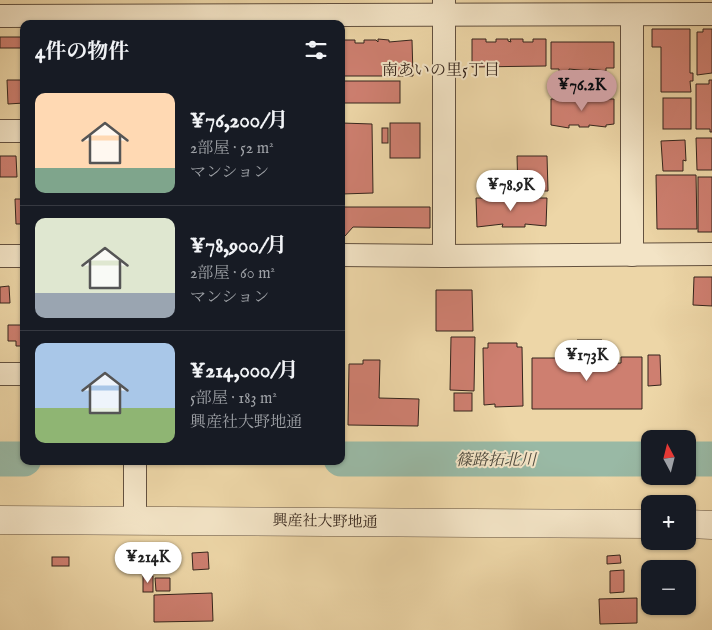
<!DOCTYPE html>
<html lang="ja">
<meta charset="utf-8">
<style>
:root{--surface:#171b24;--page:#20242c;--text:#f1f3f6;--muted:#9ea1a6;--line:#363941;--accent:#c59692}
body{margin:0;font-family:"IM FELL English","Noto Serif JP",serif;background:var(--page);color:var(--text);height:100vh;display:flex;flex-direction:column;font-size:19px;white-space:nowrap}
*{box-sizing:border-box;margin:0}
p{font-size:16px;color:var(--muted)}
.icon{flex:none;width:28px;height:28px;fill:none;stroke:currentColor;stroke-width:2;stroke-linecap:round;stroke-linejoin:round}
.map{position:relative;flex:1;overflow:hidden}
.side{position:absolute;left:20px;top:20px;width:325px;height:445px;display:flex;flex-direction:column;background:var(--surface);border-radius:10px;box-shadow:0 1px 4px #0004}
.side>*{flex:none}
.needle{width:32px;rotate:353deg}
.buttons{position:absolute;left:641px;top:430px;display:grid;gap:10px}
.buttons a{display:grid;place-items:center;width:55px;height:55px;border-radius:10px;background:var(--surface);box-shadow:0 1px 4px #0004;font-size:25px}
.price{position:absolute;translate:-50% -42px;padding:0 11px;border-radius:18px;background:#fff;color:#222;font-size:16px;line-height:32px;filter:drop-shadow(0 1px 2px #0008)}
.price::after{content:'';position:absolute;left:50%;top:30px;width:15px;height:11px;margin-left:-8px;background:inherit;clip-path:polygon(0 0,100% 0,50% 100%)}
.price.active{background:var(--accent);color:#111}
ul{padding:0;list-style:none}
li{display:flex;align-items:center;gap:15px;height:125px;padding:0 15px}
li+li{border-top:1px solid var(--line)}
li span{display:grid;place-items:center;flex:none;width:140px;height:100px;border-radius:10px;color:#555}
li>.icon{margin-inline-start:auto}
span .icon{width:60px;height:60px;fill:#fffc;stroke-width:1}
li b{font-size:21px}
h2{display:flex;justify-content:space-between;align-items:center;height:60px;padding:0 15px;font-size:21px}
.map>svg:first-child{display:block}
</style>
<div class="map">
<svg width="712" height="630" viewBox="0 0 712 630">
<rect width="100%" height="100%" fill="#edd6a7"/>
<filter id="stains"><feTurbulence type="fractalNoise" baseFrequency=".004" numOctaves="4"/><feColorMatrix values="0 0 0 0 .2 0 0 0 0 .09 0 0 0 0 .02 0 0 0 .5 -.17"/></filter>
<radialGradient id="worn" r=".72"><stop offset=".6" stop-color="#630" stop-opacity="0"/><stop offset="1" stop-color="#630" stop-opacity=".3"/></radialGradient>
<g fill="none" stroke-linecap="round" stroke-linejoin="round">
<g stroke="#99b9a5" stroke-width="35">
<path d="M0 459H24"/>
<path d="M341 459H650"/>
<path d="M688 459H712"/>
</g>
</g>
<g fill="#ce7f70" stroke="#35251c">
<path d="M652 29H690V73H693V81H690L691 92H661V47H652Z"/>
<path d="M703 29H712V73L697 75V32H703Z"/>
<rect x="0" y="37" width="24" height="11"/>
<path d="M378 39 389 40V42L412 40 413 76H343V73H341V40H355V43H364V40H376L378 42Z"/>
<path d="M472 39H486V42H496V39H508V41L511 42 510 39H523V42H533V39H546V66L472 67Z"/>
<path d="M551 42H614V68H606V71L589 69V71L569 69V71H559V69H551Z"/>
<path d="M7 80H24V103L8 104Z"/>
<path d="M709 80H712V132H710V129H696V84H709Z"/>
<rect x="342" y="81" width="58" height="22"/>
<rect x="663" y="98" width="28" height="31"/>
<path d="M551 99H614V124L606 125V127L589 125V127H579V125H569V128L551 125Z"/>
<path d="M342 123 372 124 373 193 342 194Z"/>
<rect x="390" y="123" width="30" height="35"/>
<rect x="382" y="128" width="6" height="15"/>
<path d="M696 138H712V170H697Z"/>
<path d="M685 140 686 161 683 160V171H663L661 141Z"/>
<path d="M0 156H16L17 177H0Z"/>
<path d="M517 156H547L548 191H518Z"/>
<path d="M656 175H696L697 229H657Z"/>
<rect x="698" y="177" width="14" height="55"/>
<path d="M476 198H547L546 226 525 224V227H502L503 224 477 227Z"/>
<path d="M15 199H24V224H16Z"/>
<path d="M341 207H430V228L353 227 345 236 341 237Z"/>
<path d="M694 277H712V306L693 305Z"/>
<path d="M9 286 10 303H0V287Z"/>
<path d="M436 290H472L473 331H436Z"/>
<path d="M8 325H24V346H16V341H8Z"/>
<path d="M451 337H475L474 391 450 390Z"/>
<path d="M577 340H602V364L621 363V357H642V409H532V358H559V363H577Z"/>
<path d="M488 343H517V347H522L523 406 495 407V404L484 405 483 348H488Z"/>
<path d="M648 355H660L661 385 648 386Z"/>
<path d="M363 360H380L379 398 419 399 418 426 348 425 349 364H363Z"/>
<rect x="454" y="393" width="18" height="18"/>
<path d="M208 552 209 569 193 570 192 553Z"/>
<path d="M620 555 621 563 607 564V556Z"/>
<rect x="52" y="557" width="17" height="9"/>
<path d="M624 570V592L610 593V571Z"/>
<rect x="143" y="576" width="10" height="16"/>
<path d="M155 578H170V591H156Z"/>
<path d="M212 593 213 621 154 622V595Z"/>
<path d="M637 598V623L600 624 599 599Z"/>
</g>
<g fill="none" stroke-linecap="round" stroke-linejoin="round">
<g stroke="#63513f" stroke-width="24">
<g id="minor">
<path d="M444 0V256"/>
<path d="M0 16 712 14"/>
<path d="M0 131H24"/>
<path d="M341 255 444 256 712 254"/>
<path d="M632 255V15"/>
<path d="M0 256H24"/>
<path d="M0 374H24"/>
<path d="M135 461V519"/>
</g>
</g>
<g stroke="#63513f" stroke-width="29">
<g id="tertiary">
<path d="M0 520 650 524"/>
<path d="M688 524 712 525"/>
</g>
</g>
<use href="#minor" stroke="#f3e4c6" stroke-width="22"/>
<use href="#tertiary" stroke="#f3e4c6" stroke-width="28"/>
</g>
<g text-anchor="middle" stroke-width="4" stroke-linejoin="round" paint-order="stroke">
<g font-size="15" fill="#35251c" stroke="#f3e4c6">
<text transform="translate(325 521) rotate(1)" y="5">興産社大野地通</text>
</g>
<g font-size="16" fill="#35251c" stroke="#f3e4c6">
<text x="441" y="75">南あいの里5丁目</text>
</g>
<g font-size="16" font-style="italic" fill="#4e4a3e" stroke="#f3e4c6">
<text x="496" y="465">篠路拓北川</text>
</g>
</g>
<rect width="100%" height="100%" filter="url(#stains)"/>
<rect width="100%" height="100%" fill="url(#worn)"/>
</svg>
<div class="buttons">
<a><svg class="needle" viewBox="-14 -14 28 28"><path d="M0-13l5 13h-10z" fill="#e53935"/><path d="M0 13l5-13h-10z" fill="#9ea1a6"/></svg></a>
<a>+</a>
<a>−</a>
</div>
<b class="price active" style="left:582px;top:112px">¥76.2K</b>
<b class="price" style="left:511px;top:212px">¥78.9K</b>
<b class="price" style="left:587px;top:382px">¥173K</b>
<b class="price" style="left:148px;top:584px">¥214K</b>
<section class="side">
<h2>4件の物件<svg class="icon" aria-label="filters" viewBox="0 0 24 24"><path d="M4 7h16M4 17h16"/><circle cx="9" cy="7" r="2"/><circle cx="15" cy="17" r="2"/></svg></h2>
<ul>
<li><span style="background:linear-gradient(#ffd9b3 75%,#7fa58c 0)"><svg class="icon" aria-label="home" viewBox="0 0 24 24"><path d="M3 11l9-7 9 7M6 9v11h12V9"/></svg></span><div><b>¥76,200/月</b><p>2部屋 · 52 m²</p><p>マンション</p></div></li>
<li><span style="background:linear-gradient(#dfe7d0 75%,#9aa5b1 0)"><svg class="icon" aria-label="home" viewBox="0 0 24 24"><path d="M3 11l9-7 9 7M6 9v11h12V9"/></svg></span><div><b>¥78,900/月</b><p>2部屋 · 60 m²</p><p>マンション</p></div></li>
<li><span style="background:linear-gradient(#a9c7e8 65%,#8fb573 0)"><svg class="icon" aria-label="home" viewBox="0 0 24 24"><path d="M3 11l9-7 9 7M6 9v11h12V9"/></svg></span><div><b>¥214,000/月</b><p>5部屋 · 183 m²</p><p>興産社大野地通</p></div></li>
</ul>
</section>
</div>
